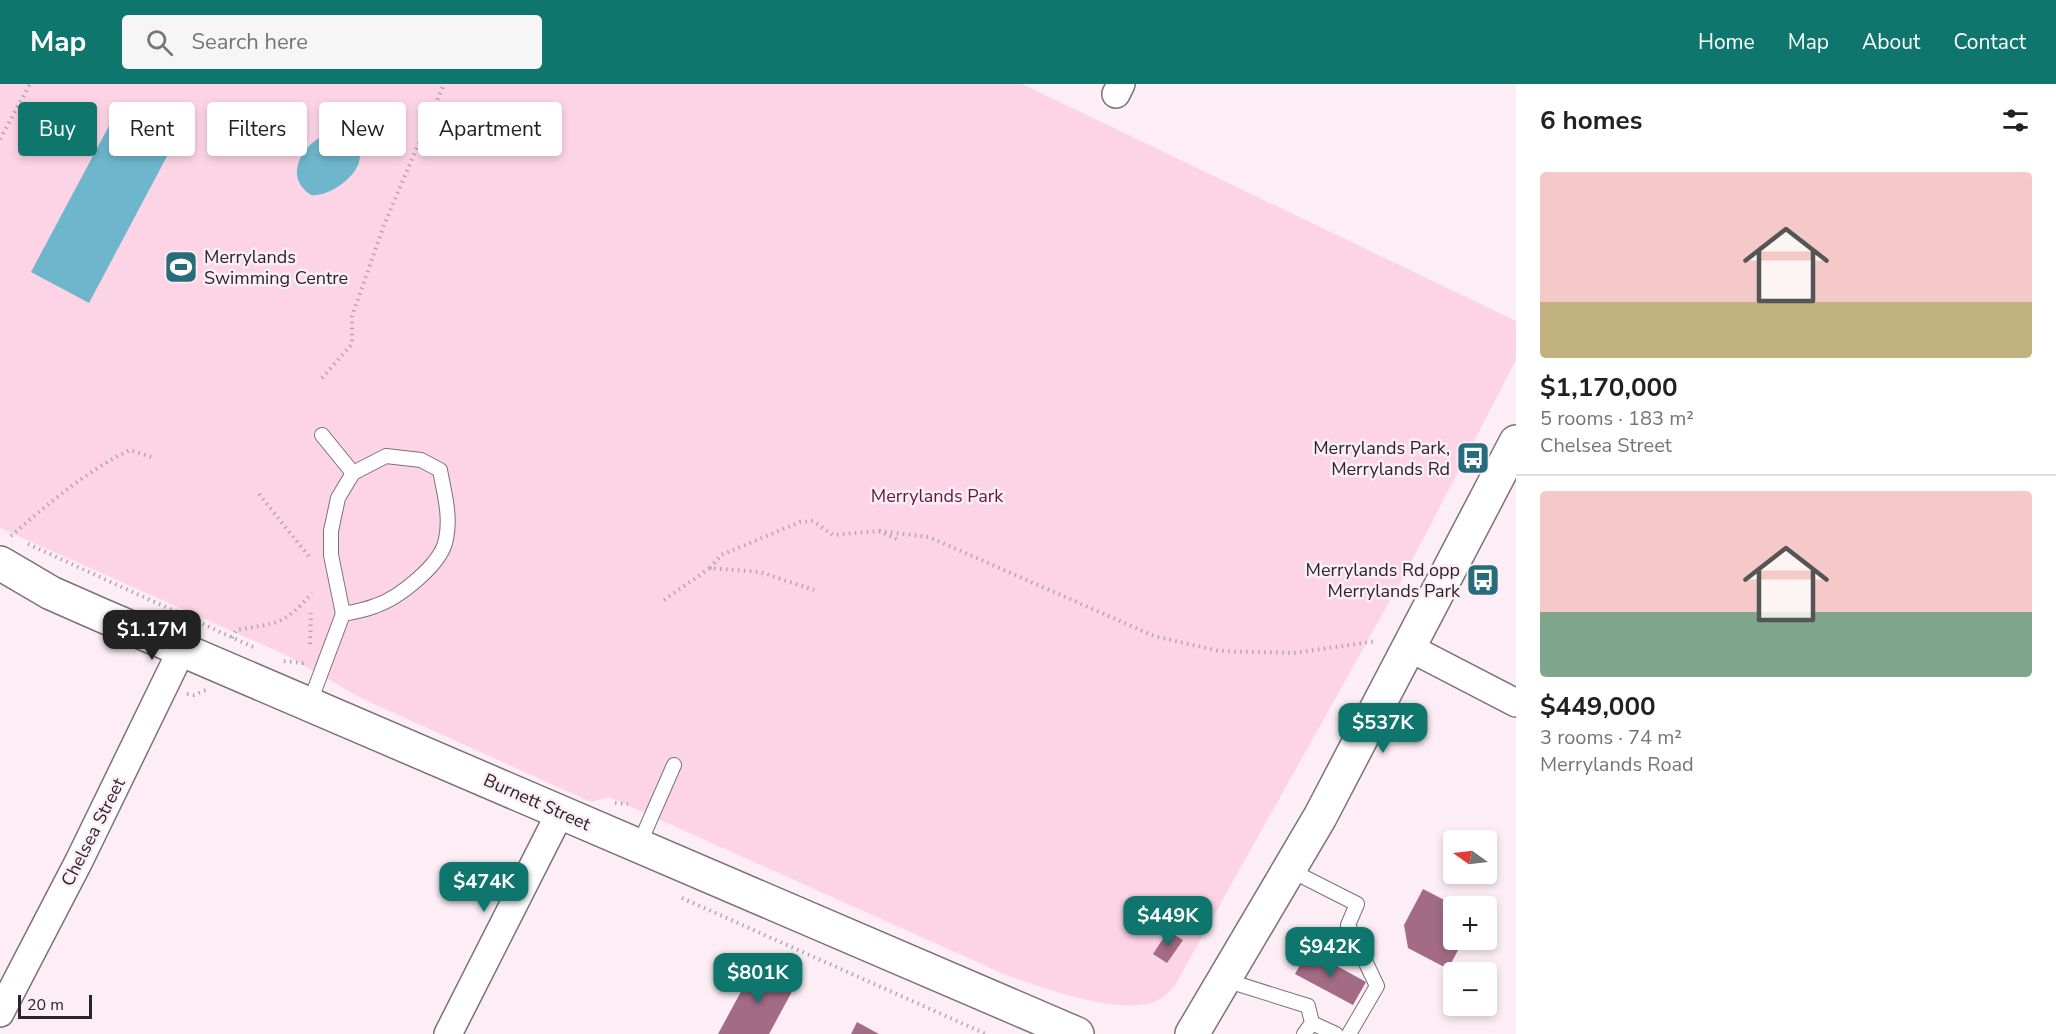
<!DOCTYPE html>
<meta charset="utf-8">
<style>
:root{--surface:#fff;--page:#f6f6f6;--text:#202124;--muted:#757577;--line:#e0e0e0;--accent:#0f766e}
body{margin:0;font-family:"Nunito Sans",sans-serif;background:var(--page);color:var(--text);height:100vh;display:flex;flex-direction:column;font-size:22px;white-space:nowrap}
*{box-sizing:border-box;margin:0}
p{font-size:20px;color:var(--muted)}
.icon{flex:none;width:33px;height:33px;fill:none;stroke:currentColor;stroke-width:2;stroke-linecap:round;stroke-linejoin:round}
.map{position:relative;flex:1;overflow:hidden}
.details{display:flex;flex-direction:column;background:var(--surface);width:540px}
.details>*{flex:none}
.top-card{position:absolute;left:18px;top:18px;width:570px;height:54px;display:flex;gap:12px}
.needle{width:39px;rotate:284deg}
.tools{position:absolute;left:1443px;top:746px;display:grid;gap:12px}
.tools a{display:grid;place-items:center;width:54px;height:54px;border-radius:6px;background:var(--surface);box-shadow:0 3px 9px #0003;font-size:30px}
.scale{position:absolute;left:18px;bottom:15px;width:74px;box-sizing:border-box;padding-left:6px;border:3px solid #2a2628;border-top:0;font-size:16px;line-height:21px;white-space:nowrap;color:#2a2628;-webkit-text-stroke:4px #fceef4;paint-order:stroke}
.price{position:absolute;translate:-50% -51px;padding:0 14px;border-radius:12px;background:var(--accent);color:#fff;font-size:20px;line-height:39px;filter:drop-shadow(0 2px 3px #0008)}
.price::after{content:'';position:absolute;left:50%;top:36px;width:18px;height:14px;margin-left:-9px;background:inherit;clip-path:polygon(0 0,100% 0,50% 100%)}
.price.on{background:#222;color:#fff}
ul{padding:0;list-style:none}
li{display:grid;align-content:center;gap:12px;height:318px;padding:0 24px}
li+li{border-top:2px solid var(--line)}
li span{display:grid;place-items:center;height:186px;border-radius:6px;color:#555}
li>.icon{margin-inline-start:auto}
span .icon{width:108px;height:108px;fill:#fffc;stroke-width:1}
li b{font-size:26px}
h2{display:flex;justify-content:space-between;align-items:center;height:72px;padding:0 24px;font-size:26px}
.chip{padding:0 21px;border-radius:6px;background:var(--surface);box-shadow:0 3px 9px #0003;font-size:21px;line-height:54px}
.chip.on{background:var(--accent);color:#fff}
header{display:flex;align-items:center;gap:36px;box-sizing:border-box;height:84px;padding:0 30px;background:var(--accent);color:#fff}
header strong{font-size:28px}
nav{display:flex;gap:33px;margin-inline-start:auto;font-size:21px}
.search{width:420px;height:54px;background:var(--page);display:flex;align-items:center;gap:15px;box-sizing:border-box;padding:0 21px;border-radius:6px;color:var(--muted);font-size:22px}
main{display:flex;flex:1;min-height:0}
.map>svg:first-child{display:block}
</style>
<header>
<strong>Map</strong>
<div class="search"><svg class="icon" aria-label="search" viewBox="0 0 24 24"><circle cx="10" cy="10" r="6"/><path d="M15 15l6 6"/></svg>Search here</div>
<nav><a>Home</a><a>Map</a><a>About</a><a>Contact</a></nav>
</header>
<main>
<div class="map">
<svg width="1516" height="950" viewBox="0 0 1516 950">
<rect width="100%" height="100%" fill="#fceef4"/>
<path fill="#fdd4e6" d="M0 0H1022L1516 237V276L1406 488 1175 901C1169 908 1163 915 1154 918 1117 931 1043 904 1006 891L609 713 591 718 361 614 286 571 0 444Z"/>
<g fill="#6eb6cb">
<path d="M117 27 174 59 89 219 31 188Z"/>
<path d="M323 52C333 50 342 51 351 57 379 77 334 114 311 111 284 94 300 63 323 52Z"/>
</g>
<g fill="#a36b85">
<path d="M1423 805 1454 821V855H1464L1448 885 1408 864 1404 841Z"/>
<path d="M1168 847 1183 856 1167 879 1153 870Z"/>
<path d="M1308 866 1366 898 1353 921 1295 890Z"/>
<path d="M756 880 795 902 769 950H718Z"/>
<path d="M857 938 879 950H851Z"/>
</g>
<g fill="none" stroke-linecap="round" stroke-linejoin="round">
<g stroke="#7d7176" stroke-width="16">
<g id="service">
<path d="M322 351 353 389"/>
<path d="M386 372 421 376 440 386C444 408 451 432 446 455 442 480 399 514 375 522 365 526 354 528 343 530L331 471V447L338 414 353 389Z"/>
<path d="M310 618 343 530"/>
<path d="M638 763 674 681"/>
<path d="M1288 785 1357 820 1348 841 1377 902 1349 950"/>
<path d="M1225 896 1308 922 1312 939 1304 950"/>
<path d="M1312 939 1336 950"/>
</g>
</g>
<g stroke="#7d7176" stroke-width="30">
<g id="minor">
<path d="M1116 10 1121 0"/>
<path d="M1410 564 1516 619"/>
<path d="M0 929 79 777 182 565"/>
<path d="M448 950 560 729"/>
</g>
</g>
<g stroke="#7d7176" stroke-width="36">
<g id="secondary">
<path d="M0 479 51 509 101 531 1077 950"/>
<path d="M1192 950 1320 733 1516 358"/>
</g>
</g>
<g stroke="#b1a7ac" stroke-width="4" stroke-dasharray="1.5 4.5" stroke-linecap="butt">
<path d="M0 55 30 0"/>
<path d="M322 294 352 260V232L384 141 444 0"/>
<path d="M259 410 311 475"/>
<path d="M879 447 929 453 1154 552 1219 567 1294 569 1377 557"/>
<path d="M11 452C48 420 86 387 130 366L154 374"/>
<path d="M28 460 253 563"/>
<path d="M710 484 721 471 800 438 813 437 833 451 879 447 899 456"/>
<path d="M664 516 710 484 760 488 814 506"/>
<path d="M232 554 236 546C277 539 284 541 312 509"/>
<path d="M310 560 311 529"/>
<path d="M284 577 303 579 305 576"/>
<path d="M187 610 194 611 206 606"/>
<path d="M615 719 628 720"/>
<path d="M682 814 986 950"/>
</g>
<use href="#service" stroke="#fff" stroke-width="14"/>
<use href="#minor" stroke="#fff" stroke-width="27"/>
<use href="#secondary" stroke="#fff" stroke-width="33"/>
</g>
<defs>
<g id="stadium-square" transform="scale(1.725)"><rect x="-9" y="-9" width="18" height="18" rx="4" fill="#276b7c" stroke="#fceef4"/><path d="M0-5a6.5 5 0 1 0 0 10a6.5 5 0 1 0 0-10ZM-3.5-1.8h7v3.6h-7Z" fill="#fff"/></g>
<g id="bus-square" transform="scale(1.725)"><rect x="-9" y="-9" width="18" height="18" rx="4" fill="#276b7c" stroke="#fceef4"/><path d="M-5-6H5V4H4V6H2V4H-2V6H-4V4H-5ZM-3.5-4V0h7V-4ZM-3.5 1.2v1.5H-2V1.2ZM2 1.2v1.5H3.5V1.2Z" fill="#fff"/></g>
</defs>
<g fill-rule="evenodd">
<use href="#stadium-square" x="181" y="183"/>
<use href="#bus-square" x="1473" y="374"/>
<use href="#bus-square" x="1483" y="496"/>
</g>
<g text-anchor="middle" stroke-width="5" stroke-linejoin="round" paint-order="stroke">
<g font-size="18" fill="#2a2628" stroke="#fceef4" text-anchor="end">
<text x="204" y="179" text-anchor="start">Merrylands<tspan x="204" dy="21">Swimming Centre</tspan></text>
<text x="1450" y="370">Merrylands Park,<tspan x="1450" dy="21">Merrylands Rd</tspan></text>
<text x="1460" y="492">Merrylands Rd opp<tspan x="1460" dy="21">Merrylands Park</tspan></text>
</g>
<g font-size="18" fill="#5d183e" stroke="#fceef4">
<text x="937" y="418">Merrylands Park</text>
</g>
<g font-size="18" fill="#2a2628" stroke="#fceef4">
<text transform="translate(537 718) rotate(24)" y="6">Burnett Street</text>
<text transform="translate(93 748) rotate(-63)" y="6">Chelsea Street</text>
</g>
</g>
</svg>
<div class="tools">
<a><svg class="needle" viewBox="-14 -14 28 28"><path d="M0-13l5 13h-10z" fill="#e53935"/><path d="M0 13l5-13h-10z" fill="#757577"/></svg></a>
<a>+</a>
<a>−</a>
</div>
<div class="scale">20 m</div>
<b class="price on" style="left:152px;top:577px">$1.17M</b>
<b class="price" style="left:1383px;top:670px">$537K</b>
<b class="price" style="left:484px;top:829px">$474K</b>
<b class="price" style="left:1168px;top:863px">$449K</b>
<b class="price" style="left:1330px;top:894px">$942K</b>
<b class="price" style="left:758px;top:920px">$801K</b>
<div class="top-card">
<a class="chip on">Buy</a>
<a class="chip">Rent</a>
<a class="chip">Filters</a>
<a class="chip">New</a>
<a class="chip">Apartment</a>
</div>
</div>
<section class="details">
<h2>6 homes<svg class="icon" aria-label="filters" viewBox="0 0 24 24"><path d="M4 7h16M4 17h16"/><circle cx="9" cy="7" r="2"/><circle cx="15" cy="17" r="2"/></svg></h2>
<ul>
<li><span style="background:linear-gradient(#f6c9c9 70%,#c2b280 0)"><svg class="icon" aria-label="home" viewBox="0 0 24 24"><path d="M3 11l9-7 9 7M6 9v11h12V9"/></svg></span><div><b>$1,170,000</b><p>5 rooms · 183 m²</p><p>Chelsea Street</p></div></li>
<li><span style="background:linear-gradient(#f6c9c9 65%,#7fa58c 0)"><svg class="icon" aria-label="home" viewBox="0 0 24 24"><path d="M3 11l9-7 9 7M6 9v11h12V9"/></svg></span><div><b>$449,000</b><p>3 rooms · 74 m²</p><p>Merrylands Road</p></div></li>
</ul>
</section>
</main>
